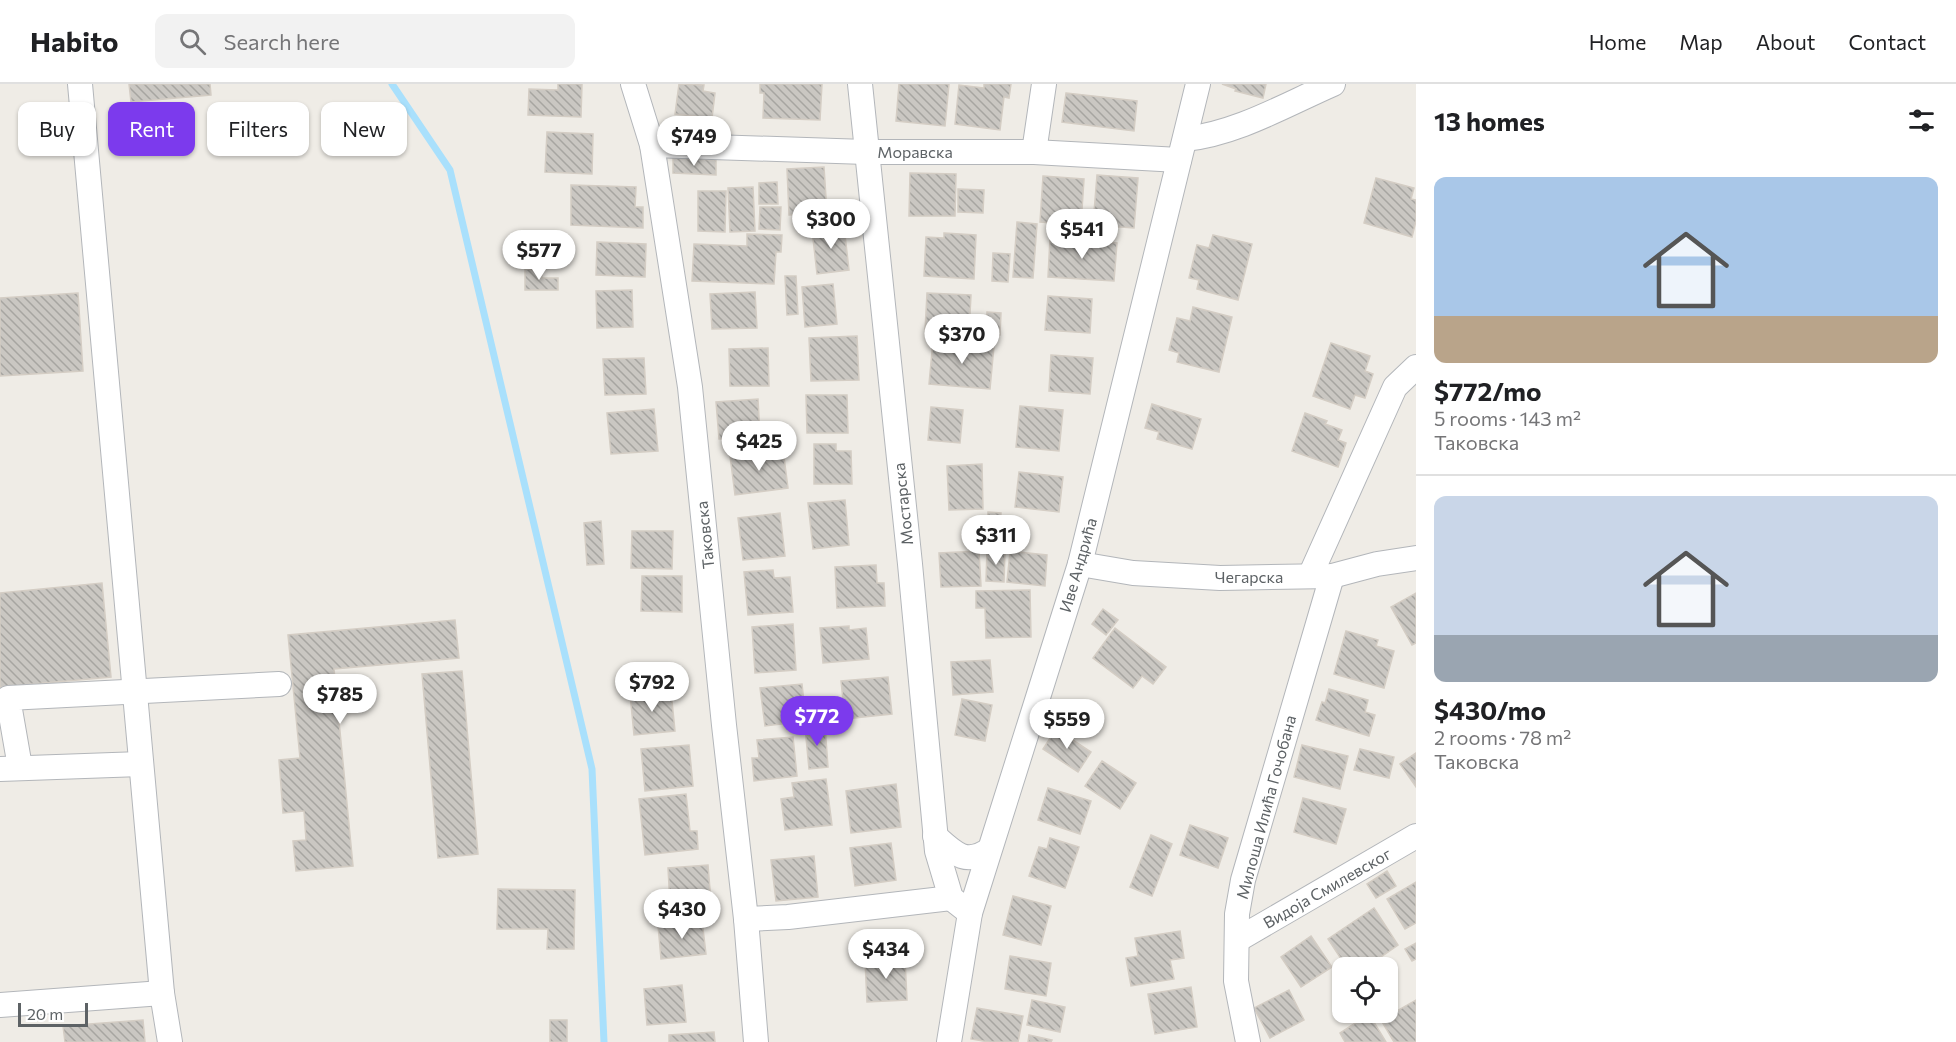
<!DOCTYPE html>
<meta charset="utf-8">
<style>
:root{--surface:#fff;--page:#f2f2f2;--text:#202124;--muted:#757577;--line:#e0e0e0;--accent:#7c3aed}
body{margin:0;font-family:Commissioner,sans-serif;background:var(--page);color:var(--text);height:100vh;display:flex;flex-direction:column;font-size:22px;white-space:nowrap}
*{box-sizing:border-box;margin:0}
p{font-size:20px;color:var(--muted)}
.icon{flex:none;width:33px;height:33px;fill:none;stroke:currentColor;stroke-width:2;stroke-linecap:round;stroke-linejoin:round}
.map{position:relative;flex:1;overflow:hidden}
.side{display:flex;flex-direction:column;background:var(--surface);width:540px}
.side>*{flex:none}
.hud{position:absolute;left:18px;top:18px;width:570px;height:54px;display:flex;gap:12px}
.fabs{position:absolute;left:1332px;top:873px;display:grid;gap:12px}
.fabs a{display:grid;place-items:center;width:66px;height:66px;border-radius:12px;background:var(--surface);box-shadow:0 2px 4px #0004;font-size:30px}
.scale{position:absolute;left:18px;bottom:15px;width:70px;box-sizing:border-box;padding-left:6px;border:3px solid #5d6265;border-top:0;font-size:16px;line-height:21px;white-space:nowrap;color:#5d6265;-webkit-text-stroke:4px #fff;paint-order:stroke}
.price{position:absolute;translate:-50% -51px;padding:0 14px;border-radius:21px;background:#fff;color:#222;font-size:20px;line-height:39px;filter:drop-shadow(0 2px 3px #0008)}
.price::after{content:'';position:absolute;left:50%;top:36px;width:18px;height:14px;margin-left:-9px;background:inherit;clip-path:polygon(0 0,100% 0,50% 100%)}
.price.current{background:var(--accent);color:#fff}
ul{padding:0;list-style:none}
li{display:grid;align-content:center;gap:12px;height:318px;padding:0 18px}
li+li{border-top:2px solid var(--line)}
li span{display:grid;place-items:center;height:186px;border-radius:12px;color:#555}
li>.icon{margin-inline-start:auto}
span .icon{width:108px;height:108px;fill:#fffc;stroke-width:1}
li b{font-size:26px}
h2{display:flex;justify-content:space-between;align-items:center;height:72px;padding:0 18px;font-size:26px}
.pill{padding:0 21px;border-radius:12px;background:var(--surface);box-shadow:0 2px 4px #0004;font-size:21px;line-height:54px}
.pill.current{background:var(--accent);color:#fff}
header{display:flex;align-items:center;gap:36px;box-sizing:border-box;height:84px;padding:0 30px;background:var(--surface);border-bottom:2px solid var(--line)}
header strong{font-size:28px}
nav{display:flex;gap:33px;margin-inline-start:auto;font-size:21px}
.search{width:420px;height:54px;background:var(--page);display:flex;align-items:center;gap:15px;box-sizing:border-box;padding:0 21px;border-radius:12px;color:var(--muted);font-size:22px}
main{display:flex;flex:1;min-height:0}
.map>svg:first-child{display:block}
</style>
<header>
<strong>Habito</strong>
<div class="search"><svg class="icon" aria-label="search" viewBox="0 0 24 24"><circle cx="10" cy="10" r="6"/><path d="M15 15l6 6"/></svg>Search here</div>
<nav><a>Home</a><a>Map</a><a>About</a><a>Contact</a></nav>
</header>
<main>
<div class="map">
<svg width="1416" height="958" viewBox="0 0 1416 958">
<defs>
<pattern id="building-back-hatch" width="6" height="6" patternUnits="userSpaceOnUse" patternTransform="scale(1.5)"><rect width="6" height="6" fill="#cac7c2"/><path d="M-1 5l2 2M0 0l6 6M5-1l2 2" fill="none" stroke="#a7a5a1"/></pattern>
</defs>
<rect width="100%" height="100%" fill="#efece6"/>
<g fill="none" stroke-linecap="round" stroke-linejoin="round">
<path stroke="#a9e0fc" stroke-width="7" d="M392 0 450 86 592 685 604 958"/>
</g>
<g fill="url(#building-back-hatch)" stroke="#d4cdc4" stroke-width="1.5">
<path d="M129 0H210L211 11 131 18Z"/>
<path d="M558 0H582L581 33 528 31 529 5 558 6Z"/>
<path d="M679 0 704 1 703 7 715 9 712 34 675 30Z"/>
<path d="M760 0H822L820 36 763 34 764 9H760Z"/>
<path d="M899 0H949L945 42 896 37Z"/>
<path d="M984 0H1011L1009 14 1004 13 1000 46 955 40 959 1 984 4Z"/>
<path d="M1222 0H1266L1263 14 1235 7 1236 5Z"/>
<path d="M1066 9 1137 17 1134 47 1062 38Z"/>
<path d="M547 48 593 50 592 90 545 88Z"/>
<path d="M673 74 716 76V91L673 89Z"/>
<path d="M824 83 827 129 789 131 787 85Z"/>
<path d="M910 89 956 90 955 132H909Z"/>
<path d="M1097 91 1138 94 1134 144 1093 141Z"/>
<path d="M1043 92 1084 95 1081 141 1040 138Z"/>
<path d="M1376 94 1414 104 1411 115 1416 116V137L1412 153 1364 139Z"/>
<path d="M777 98 778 120H759V99Z"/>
<path d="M571 101 636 103 635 123H643V144L571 141Z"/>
<path d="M753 103 755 147 730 148 728 104Z"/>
<path d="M958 105 984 106 983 129 958 128Z"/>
<path d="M698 107H726L725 148 698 147Z"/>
<path d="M760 123H781L780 146 759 145Z"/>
<path d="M1017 138 1037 140 1033 194 1013 193Z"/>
<path d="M844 142 849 186 817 190 812 146Z"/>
<path d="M944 149 976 151 974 195 924 192 926 153 944 154Z"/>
<path d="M747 150 782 151 781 168H776L774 200 692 197 694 160 747 162Z"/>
<path d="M1213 151 1252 160 1238 216 1197 205 1199 196 1189 194 1197 161 1209 164Z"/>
<path d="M1050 154 1117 159 1114 197 1048 193Z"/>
<path d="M597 158 646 160 645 193 596 191Z"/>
<path d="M993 169 1010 170 1008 198 992 197Z"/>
<path d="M525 185 541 186 542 194H558V206H525Z"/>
<path d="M785 192H796L798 230 787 231Z"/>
<path d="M833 200 837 240 805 243 802 203Z"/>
<path d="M632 206 633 243 597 244 596 207Z"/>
<path d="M755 208 757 244 712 245 710 210Z"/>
<path d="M78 209 83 287 0 292V214Z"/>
<path d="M927 209 971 211 969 249 925 247Z"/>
<path d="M1048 212 1092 215 1090 249 1045 246Z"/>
<path d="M1193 223 1232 233 1219 288 1177 278 1179 269 1169 266 1177 234 1190 237Z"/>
<path d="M987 228 1001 229 1000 251 986 250Z"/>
<path d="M857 252 859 296 811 297 809 254Z"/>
<path d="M933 257 994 262 990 305 929 300Z"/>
<path d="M1331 259 1370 272 1365 287 1373 290 1365 314 1355 311 1350 325 1313 312Z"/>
<path d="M768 264 769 302H730L729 265Z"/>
<path d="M1051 271 1093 274 1090 310 1049 307Z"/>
<path d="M644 274 646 310 605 311 603 275Z"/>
<path d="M806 311H847L848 349H807Z"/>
<path d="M758 315 760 352 719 355 716 318Z"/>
<path d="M1152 320 1201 335 1192 365 1157 355 1159 348 1145 344Z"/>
<path d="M1020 322 1063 326 1059 367 1016 363Z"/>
<path d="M931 323 963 326 960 359 928 356Z"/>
<path d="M654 325 658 367 611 370 607 329Z"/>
<path d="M1305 329 1327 337 1325 340 1342 346 1338 356 1346 359 1338 383 1292 367Z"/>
<path d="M814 360H836V367H851L852 400H814Z"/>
<path d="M783 365 788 404 735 411 730 372Z"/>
<path d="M982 380 983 425 949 426 947 382Z"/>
<path d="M1019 388 1063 393 1059 428 1015 423Z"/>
<path d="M845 416 849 461 813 465 808 419Z"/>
<path d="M988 428 1001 429 999 459 986 458Z"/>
<path d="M780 429 785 472 743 476 738 434Z"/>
<path d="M601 437 604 480 587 481 584 439Z"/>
<path d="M632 447H673L672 485 631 484Z"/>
<path d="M987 465 1005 466 1004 498 986 497Z"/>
<path d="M979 467 981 502 941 503 939 469Z"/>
<path d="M1010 467 1047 471 1045 502 1007 498Z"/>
<path d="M876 481 877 499H884L885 522 837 524 835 483Z"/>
<path d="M773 486 774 494 790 493 793 528 748 531 744 488Z"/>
<path d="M642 492H682V528L641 527Z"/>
<path d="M102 499 111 593 0 603V509Z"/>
<path d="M1030 506 1031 553 986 554 985 524H976V507Z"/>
<path d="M1416 509V559L1412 561 1391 523Z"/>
<path d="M1103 525 1118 536 1106 551 1092 540Z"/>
<path d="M455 536 459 574 334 585 353 782 296 787 293 757 306 756 304 727 283 729 279 676 300 674 288 551Z"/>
<path d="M793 540 796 586 755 589 752 543Z"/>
<path d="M849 542V546L866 544 869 575 823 579 820 544Z"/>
<path d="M1115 544 1166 583 1153 600 1142 592 1133 604 1093 574Z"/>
<path d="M1346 547 1378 556 1376 562 1394 567 1384 604 1334 590Z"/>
<path d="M990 576 993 608 953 611 951 578Z"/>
<path d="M462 587 478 770 438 774 422 590Z"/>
<path d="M888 593 892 630 845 635 841 597Z"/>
<path d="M802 600 806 637 765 642 760 604Z"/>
<path d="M1329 605 1368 616 1365 628 1375 631 1369 652 1316 636 1322 618 1325 619Z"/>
<path d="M671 607 675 647 634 651 630 610Z"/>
<path d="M962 615 992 621 985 657 955 651Z"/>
<path d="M825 641 828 683 809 685 805 643Z"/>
<path d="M1056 645 1091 668 1078 688 1043 665Z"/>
<path d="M793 653 797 692 754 697 752 674H759L757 656Z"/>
<path d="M689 661 693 702 645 707 641 665Z"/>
<path d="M1302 661 1348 672 1340 705 1294 693Z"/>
<path d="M1360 665 1394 673 1389 694 1354 686Z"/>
<path d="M1416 669V703L1400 680Z"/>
<path d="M1102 677 1136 699 1120 725 1085 702Z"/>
<path d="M826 695 832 741 785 746 781 715 794 713 792 699Z"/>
<path d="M896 700 901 743 851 749 846 707Z"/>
<path d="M1048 704 1091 717 1080 750 1038 736Z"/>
<path d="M686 710 690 747H697L698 765 645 771 639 715Z"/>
<path d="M1303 714 1346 725 1336 760 1294 748Z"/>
<path d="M1190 741 1228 754 1218 784 1180 771Z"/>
<path d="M1151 751 1172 760 1152 812 1130 803Z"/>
<path d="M1050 754 1079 763 1065 804 1029 792 1039 763 1047 765Z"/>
<path d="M891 759 896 796 855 802 850 764Z"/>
<path d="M814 772 818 813 776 817 771 776Z"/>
<path d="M708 781 711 818 670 820 668 784Z"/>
<path d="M1387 787 1396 802 1376 814 1367 800Z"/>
<path d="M1416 798V839L1405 845 1387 815Z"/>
<path d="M498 805 575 806 574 865H547L548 845H497Z"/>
<path d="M1013 812 1051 822 1041 861 1003 851Z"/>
<path d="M1374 824 1398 861 1365 884H1347L1328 855Z"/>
<path d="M702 836 706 870 661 875 658 841Z"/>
<path d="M1180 847 1184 874 1170 876 1174 895 1131 902 1126 874 1138 872 1135 854Z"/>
<path d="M1311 852 1332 883 1301 903 1281 873Z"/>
<path d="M1416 859V875L1412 877 1405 865Z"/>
<path d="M1010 872 1051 879 1046 912 1005 905Z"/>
<path d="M905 875 907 916 867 918 865 876Z"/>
<path d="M682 901 686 938 647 941 644 905Z"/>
<path d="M1191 903 1197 943 1155 950 1148 910Z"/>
<path d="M1289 906 1304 936 1270 954 1254 924Z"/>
<path d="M1032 916 1065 923 1060 948 1027 941Z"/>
<path d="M1416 916V958H1394L1381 936Z"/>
<path d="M977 924 1023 932 1018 958H989L971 955Z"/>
<path d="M1369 930 1386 958H1345L1340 949Z"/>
<path d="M143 936 145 958H65L63 942Z"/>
<rect x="550" y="936" width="17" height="22"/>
<path d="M714 948 715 958H669V951Z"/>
<path d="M1029 951 1052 956 1051 958H1028Z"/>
</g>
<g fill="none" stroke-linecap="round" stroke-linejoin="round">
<g stroke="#b3b6ba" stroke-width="26">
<g id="minor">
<path d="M80 0 162 909 170 958"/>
<path d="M633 0 652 61 690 303 724 641 746 835 756 958"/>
<path d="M860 0 910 480 937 767 951 814 970 829"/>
<path d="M1185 55C1236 50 1287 20 1333 0"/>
<path d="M652 61 866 68H1034L1179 76"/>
<path d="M1034 68 1044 0"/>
<path d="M1080 480 1133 489 1220 494 1332 492 1377 480 1416 474"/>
<path d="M1310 492 1395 303 1416 283"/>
<path d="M20 683 8 614 279 600"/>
<path d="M0 685 141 680"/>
<path d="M935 752C954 769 965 782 989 766"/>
<path d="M746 835 788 833 951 814"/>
<path d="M1237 856 1416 752"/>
<path d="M0 921 162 909"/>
<path d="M949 958 970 829 1080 480 1198 0"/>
<path d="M1248 958 1236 897 1237 830 1243 796 1332 492"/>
</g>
</g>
<use href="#minor" stroke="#fff" stroke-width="24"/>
</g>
<g text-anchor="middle" stroke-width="4.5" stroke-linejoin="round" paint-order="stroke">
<g font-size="16" fill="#5d6265" stroke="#fff">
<text x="915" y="74">Моравска</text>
<text transform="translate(903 420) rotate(-96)" y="6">Мостарска</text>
<text transform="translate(705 451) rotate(-96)" y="6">Таковска</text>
<text transform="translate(1078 481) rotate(-74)" y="6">Иве Андрића</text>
<text x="1249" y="499">Чегарска</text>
<text transform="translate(1266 723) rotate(-75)" y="6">Милоша Илића Гочобана</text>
<text transform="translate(1327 804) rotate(-30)" y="6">Видоја Смилевског</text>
</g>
</g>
</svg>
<div class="fabs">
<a><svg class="icon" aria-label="locate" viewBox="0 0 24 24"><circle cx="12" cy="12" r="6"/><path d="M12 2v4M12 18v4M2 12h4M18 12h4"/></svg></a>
</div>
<div class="scale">20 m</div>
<b class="price" style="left:694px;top:83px">$749</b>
<b class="price" style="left:831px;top:166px">$300</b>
<b class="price" style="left:1082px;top:176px">$541</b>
<b class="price" style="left:539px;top:197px">$577</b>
<b class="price" style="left:962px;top:281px">$370</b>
<b class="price" style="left:759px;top:388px">$425</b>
<b class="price" style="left:996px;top:482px">$311</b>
<b class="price" style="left:652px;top:629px">$792</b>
<b class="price" style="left:340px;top:641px">$785</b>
<b class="price current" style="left:817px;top:663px">$772</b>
<b class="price" style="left:1067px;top:666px">$559</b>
<b class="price" style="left:682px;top:856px">$430</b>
<b class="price" style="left:886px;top:896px">$434</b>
<div class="hud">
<a class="pill">Buy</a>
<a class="pill current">Rent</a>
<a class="pill">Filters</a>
<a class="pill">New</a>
</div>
</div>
<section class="side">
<h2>13 homes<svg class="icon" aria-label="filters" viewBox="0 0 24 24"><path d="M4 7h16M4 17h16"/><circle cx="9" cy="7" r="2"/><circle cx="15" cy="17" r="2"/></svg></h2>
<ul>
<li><span style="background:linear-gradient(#a9c7e8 75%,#b9a48a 0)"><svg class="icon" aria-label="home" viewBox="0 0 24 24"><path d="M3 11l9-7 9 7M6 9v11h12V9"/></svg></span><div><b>$772/mo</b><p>5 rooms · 143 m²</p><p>Таковска</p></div></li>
<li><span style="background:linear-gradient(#c9d6e8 75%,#9aa5b1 0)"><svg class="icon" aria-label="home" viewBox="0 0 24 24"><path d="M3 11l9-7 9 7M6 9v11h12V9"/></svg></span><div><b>$430/mo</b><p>2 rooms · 78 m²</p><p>Таковска</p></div></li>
</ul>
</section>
</main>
